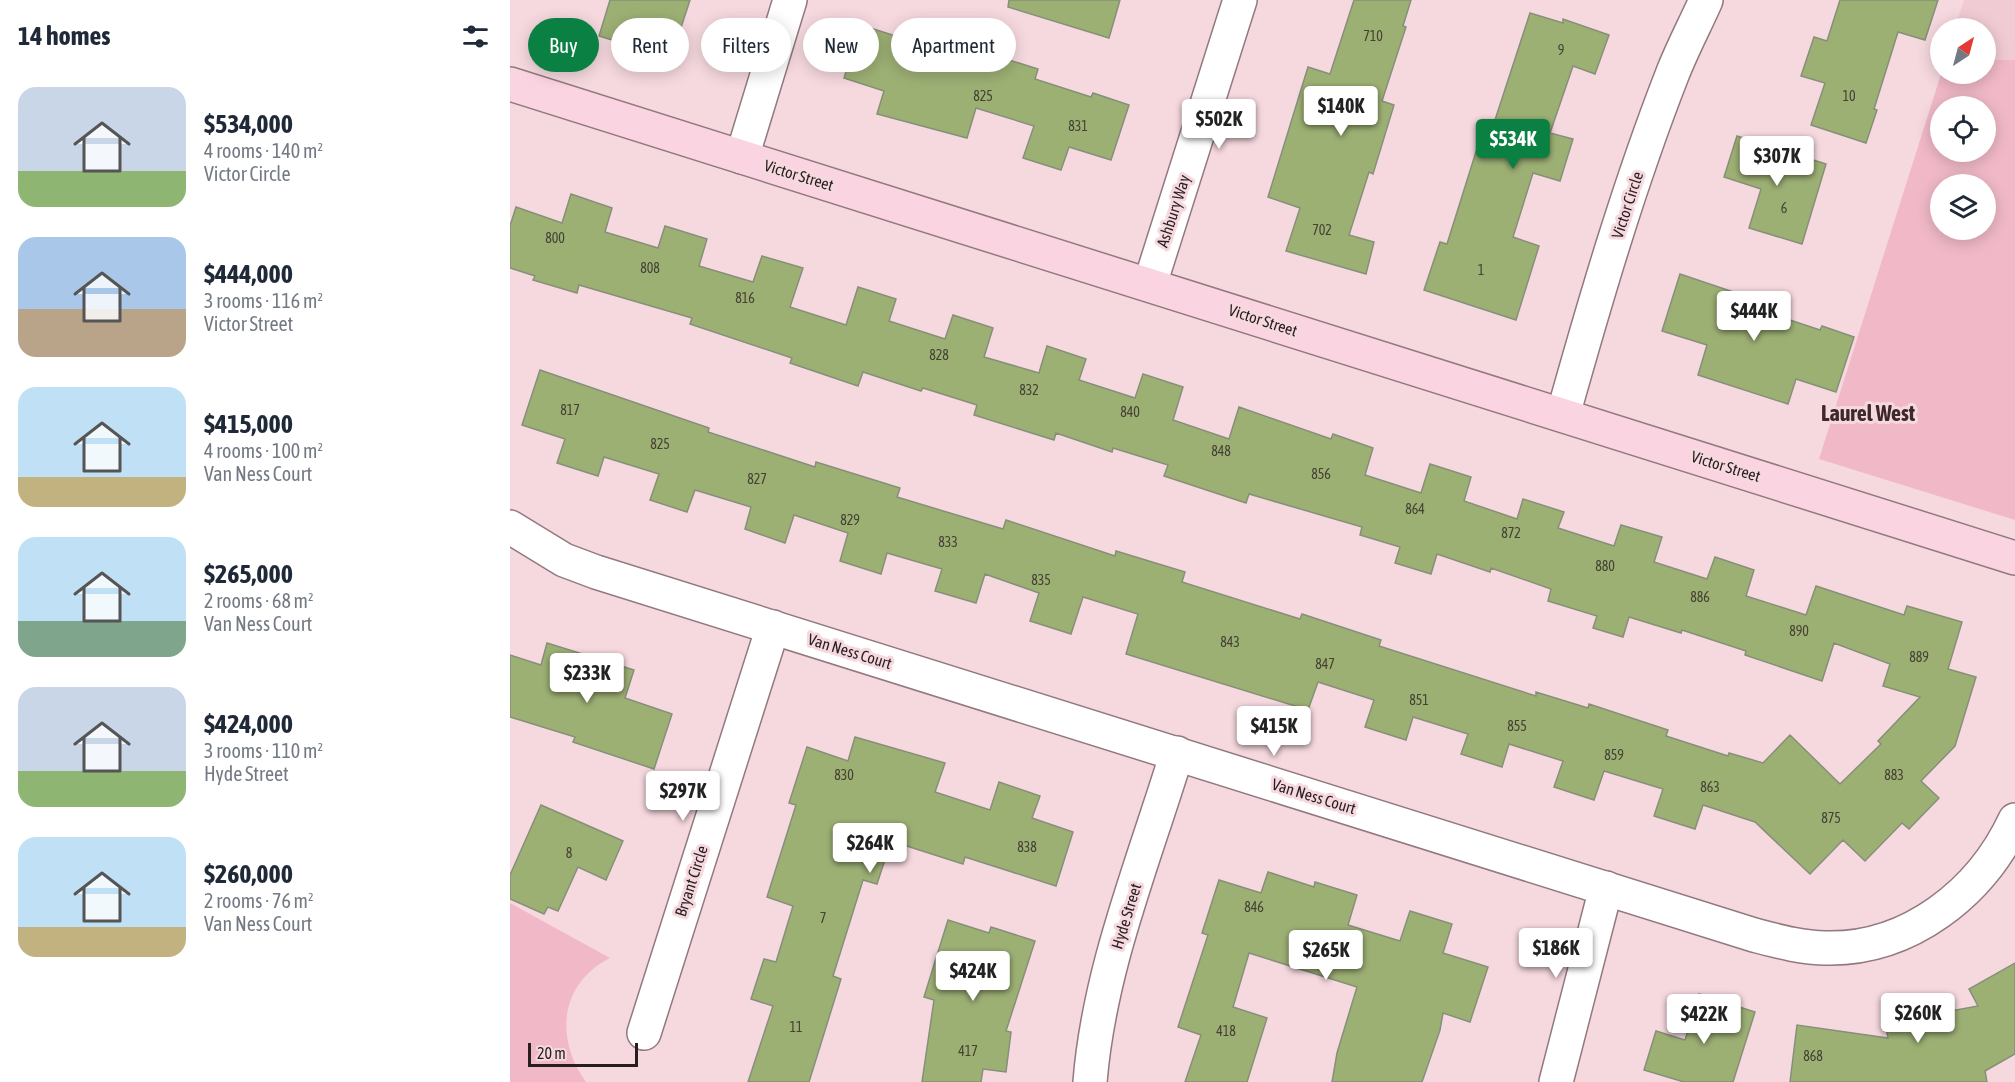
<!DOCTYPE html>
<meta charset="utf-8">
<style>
:root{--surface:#fff;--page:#f2f2f3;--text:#1f2937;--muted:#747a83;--accent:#0b8043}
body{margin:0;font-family:"Asap Condensed",sans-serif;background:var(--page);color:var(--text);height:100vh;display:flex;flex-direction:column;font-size:22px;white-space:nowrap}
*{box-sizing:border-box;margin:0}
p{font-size:20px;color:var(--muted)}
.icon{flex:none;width:33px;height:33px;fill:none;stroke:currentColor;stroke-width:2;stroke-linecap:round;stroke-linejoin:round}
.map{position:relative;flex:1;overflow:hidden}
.details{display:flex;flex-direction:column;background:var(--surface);width:510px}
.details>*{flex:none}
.banner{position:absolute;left:18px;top:18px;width:570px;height:54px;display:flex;gap:12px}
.needle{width:39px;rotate:36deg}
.tools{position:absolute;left:1420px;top:18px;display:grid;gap:12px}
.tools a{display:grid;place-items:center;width:66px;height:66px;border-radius:50%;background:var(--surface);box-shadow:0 3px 15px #0003;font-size:30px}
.scale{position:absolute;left:18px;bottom:15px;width:110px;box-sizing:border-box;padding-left:6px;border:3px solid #281e20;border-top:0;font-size:16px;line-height:21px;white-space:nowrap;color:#281e20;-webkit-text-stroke:4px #f6d9df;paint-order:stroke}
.price{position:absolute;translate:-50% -51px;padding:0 14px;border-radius:6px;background:#fff;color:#222;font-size:20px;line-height:39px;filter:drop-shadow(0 2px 3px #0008)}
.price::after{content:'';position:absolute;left:50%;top:36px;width:18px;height:14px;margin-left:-9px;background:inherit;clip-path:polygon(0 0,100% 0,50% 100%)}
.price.on{background:var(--accent);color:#fff}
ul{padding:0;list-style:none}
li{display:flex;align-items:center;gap:18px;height:150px;padding:0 18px}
li span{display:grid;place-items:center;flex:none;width:168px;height:120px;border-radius:18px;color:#555}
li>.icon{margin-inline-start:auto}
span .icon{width:72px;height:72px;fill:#fffc;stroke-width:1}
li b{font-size:26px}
h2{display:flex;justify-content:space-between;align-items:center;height:72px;padding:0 18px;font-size:26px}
.pill{padding:0 21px;border-radius:27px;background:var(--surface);box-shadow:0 3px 15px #0003;font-size:21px;line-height:54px}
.pill.on{background:var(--accent);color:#fff}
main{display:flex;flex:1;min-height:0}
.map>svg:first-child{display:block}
</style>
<main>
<section class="details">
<h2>14 homes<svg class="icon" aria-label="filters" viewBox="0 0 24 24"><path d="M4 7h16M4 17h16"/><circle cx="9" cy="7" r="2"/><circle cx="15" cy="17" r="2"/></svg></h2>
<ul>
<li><span style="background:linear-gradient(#c9d6e8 70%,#8fb573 0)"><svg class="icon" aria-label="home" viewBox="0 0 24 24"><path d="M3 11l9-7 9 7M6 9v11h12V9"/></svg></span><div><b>$534,000</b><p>4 rooms · 140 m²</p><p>Victor Circle</p></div></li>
<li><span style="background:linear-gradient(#a9c7e8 60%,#b9a48a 0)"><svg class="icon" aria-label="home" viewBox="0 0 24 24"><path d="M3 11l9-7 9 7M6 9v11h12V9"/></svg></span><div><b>$444,000</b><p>3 rooms · 116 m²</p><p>Victor Street</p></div></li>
<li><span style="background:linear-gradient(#bfe0f5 75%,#c2b280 0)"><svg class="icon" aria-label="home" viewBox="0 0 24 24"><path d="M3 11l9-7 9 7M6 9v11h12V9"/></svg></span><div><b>$415,000</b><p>4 rooms · 100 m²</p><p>Van Ness Court</p></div></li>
<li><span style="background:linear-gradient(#bfe0f5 70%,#7fa58c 0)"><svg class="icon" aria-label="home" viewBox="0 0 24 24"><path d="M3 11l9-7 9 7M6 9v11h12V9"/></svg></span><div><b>$265,000</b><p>2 rooms · 68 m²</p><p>Van Ness Court</p></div></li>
<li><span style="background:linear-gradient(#c9d6e8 70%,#8fb573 0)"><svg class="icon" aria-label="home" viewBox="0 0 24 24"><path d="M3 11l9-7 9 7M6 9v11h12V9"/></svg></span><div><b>$424,000</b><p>3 rooms · 110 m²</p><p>Hyde Street</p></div></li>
<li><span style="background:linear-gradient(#bfe0f5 75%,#c2b280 0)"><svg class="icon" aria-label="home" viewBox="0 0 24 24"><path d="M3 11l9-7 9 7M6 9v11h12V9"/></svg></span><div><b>$260,000</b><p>2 rooms · 76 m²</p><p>Van Ness Court</p></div></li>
</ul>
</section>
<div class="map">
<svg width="1505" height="1082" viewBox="0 0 1505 1082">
<rect width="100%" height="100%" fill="#f6d9df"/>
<path fill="#f0cbd3" d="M1454 0H1505V60H1476V28H1445Z"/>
<g fill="#f1b9c7" fill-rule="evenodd">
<path d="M1476 60H1505V520L1309 459 1431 74H1476ZM1431 106H1476V152H1431ZM1431 184H1476V230H1431Z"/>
<path d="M0 903 100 958C49 984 45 1039 76 1082H0Z"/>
</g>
<g fill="#9db074" stroke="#878f79" stroke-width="1.5">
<path d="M100 0H180L161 58 89 36Z"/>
<path d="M499 0H610L599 38 498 7Z"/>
<path d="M844 0H901L893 26 896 27 872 101 884 105 863 174 859 172 839 235 864 242 856 274 776 251 790 208 758 197 798 67 820 74Z"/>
<path d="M1330 0H1428L1415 40 1388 32 1364 109 1367 110 1356 143 1301 125 1315 83 1291 76 1304 37 1317 41Z"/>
<path d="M1020 13 1053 23V19L1099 35 1085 74 1063 66 1040 133 1063 139 1050 181 1023 173 1003 237 1029 246 1006 320 914 290 930 242 937 244 976 120 984 123Z"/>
<path d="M351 25 439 53 442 42 528 69 525 79 581 97 583 93 619 105 601 160 559 147 551 170 513 158 524 126 466 108 457 138 367 114 374 91 334 78Z"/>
<path d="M1227 136 1316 164 1292 244 1239 228 1251 189 1214 177Z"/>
<path d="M61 194 102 208 95 232 148 248 155 226 197 239 189 266 243 282 252 256 293 268 280 307 336 325 348 287 386 299 379 321 435 339 443 315 483 328 474 357 529 373 537 346 576 359 569 380 625 398 633 374 673 387 663 420 719 439 729 407 821 439 823 434 863 448 855 475 911 493 920 464 961 477 954 501 1007 519 1013 499 1054 512 1048 528 1104 546 1111 525 1152 537 1144 562 1197 579 1205 557 1244 570 1236 596 1296 615 1306 586 1394 615 1397 606 1452 622 1438 669 1466 677 1445 746 1411 781 1429 798 1399 829 1392 823 1355 861 1333 840 1300 874 1245 822 1193 805 1185 829 1144 816 1153 789 1094 771 1084 800 1044 787 1053 761 999 744 992 767 951 754 958 734 903 717 896 740 855 727 864 700 808 682 798 710 616 654 628 614 573 597 561 634 520 621 529 593 475 574 466 603 425 591 432 569 377 553 371 574 330 561 338 533 284 515 275 543 235 529 241 507 185 490 177 512 140 500 149 474 94 457 88 476 47 463 55 439 12 425 30 370 199 428 198 432 305 467 306 462 390 488 387 497 493 529 496 520 605 556 606 551 675 572 672 582 790 619 792 614 871 640 869 646 1026 696V692L1078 708 1079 704 1158 730 1156 736 1218 756 1219 753 1253 763 1280 735 1330 784 1371 744 1368 741 1410 697 1373 686 1380 664 1324 643 1312 681 1235 655 1236 651 1172 630 1171 633 1119 617 1113 637 1083 628 1087 616 1038 601 1041 589 981 568 980 572 927 554 921 574 885 563 890 547 850 535 852 527 739 494 736 503 654 476 658 465 603 448 602 452 546 433 544 440 464 415 467 405 413 388 411 391 353 372 348 386 280 363 282 358 180 324 182 318 69 285 67 293 23 280 25 276 0 268V226L6 207 52 223Z"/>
<path d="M1170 274 1250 301 1247 309 1310 330 1312 326 1344 337 1326 392 1286 379 1278 404 1188 375 1197 345 1152 331Z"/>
<path d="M37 643 124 670 115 698 162 714 144 769 63 742 65 737 0 717V655L31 665Z"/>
<path d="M345 737 435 763 425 792 480 810 489 782 530 796 522 818 563 832 546 886 455 857 453 864 381 841 367 884 353 880 323 976 331 979 299 1082H238L263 1006 241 999 254 959 266 962 283 906 257 897 286 805 279 803 297 747 338 761Z"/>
<path d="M31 805 113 841 96 880 68 867 48 911 38 907 34 914 0 899V875Z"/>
<path d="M758 872 804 887 805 882 847 895 838 925 890 941 900 911 942 924 933 953 978 967 960 1022 933 1013 930 1030 912 1082H822L827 1053 847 987 739 953 723 1007 757 1018 737 1082H675L691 1035 668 1027 698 935 692 933 709 880 751 893Z"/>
<path d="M438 920 479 933 481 927 525 941 496 1031 501 1032 496 1072 473 1069 471 1082H412L424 1000 414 997Z"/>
<path d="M1505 963V1054L1475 1071 1477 1082H1280L1287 1025 1378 1038 1375 1023 1468 1006 1459 989Z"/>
<path d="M1189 994 1245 1012 1223 1082H1174L1134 1070 1146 1031 1175 1040Z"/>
</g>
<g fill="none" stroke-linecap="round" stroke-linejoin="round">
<g stroke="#92797f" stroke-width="36">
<g id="street">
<path d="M232 157 280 0"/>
<path d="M640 284 730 0"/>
<path d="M1053 415C1085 301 1119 185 1162 75 1172 49 1185 25 1196 0"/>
<path d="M0 527 54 560 86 572 1244 935C1267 941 1292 948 1316 948 1399 950 1471 893 1505 820"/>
<path d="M134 1033 263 627"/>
<path d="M580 1082C589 969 634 861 667 753"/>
<path d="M1046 1082 1096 888"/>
</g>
</g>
<g stroke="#92797f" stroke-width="36">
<path id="secondary" d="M0 84 1505 558"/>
</g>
<use href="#street" stroke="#fff" stroke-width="33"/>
<use href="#secondary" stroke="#fad4e0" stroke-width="33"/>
</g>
<g text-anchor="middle" stroke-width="6" stroke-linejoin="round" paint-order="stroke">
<g font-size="14" fill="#454235">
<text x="863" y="41">710</text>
<text x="1051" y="55">9</text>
<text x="473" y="101">825</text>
<text x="1339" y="101">10</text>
<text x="568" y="131">831</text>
<text x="1274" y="213">6</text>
<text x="812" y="235">702</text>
<text x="45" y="243">800</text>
<text x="140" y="273">808</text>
<text x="971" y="275">1</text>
<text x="235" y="303">816</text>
<text x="429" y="360">828</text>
<text x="519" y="395">832</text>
<text x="60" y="415">817</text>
<text x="620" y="417">840</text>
<text x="150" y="449">825</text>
<text x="711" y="456">848</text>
<text x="811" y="479">856</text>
<text x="247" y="484">827</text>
<text x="905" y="514">864</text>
<text x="340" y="525">829</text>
<text x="1001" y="538">872</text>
<text x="438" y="547">833</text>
<text x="1095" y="571">880</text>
<text x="531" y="585">835</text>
<text x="1190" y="602">886</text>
<text x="1289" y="636">890</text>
<text x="720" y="647">843</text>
<text x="1409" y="662">889</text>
<text x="815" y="669">847</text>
<text x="909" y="705">851</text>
<text x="1007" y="731">855</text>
<text x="1104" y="760">859</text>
<text x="334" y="780">830</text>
<text x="1384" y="780">883</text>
<text x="1200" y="792">863</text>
<text x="1321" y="823">875</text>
<text x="517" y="852">838</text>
<text x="59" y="858">8</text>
<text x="744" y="912">846</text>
<text x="313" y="923">7</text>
<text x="286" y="1032">11</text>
<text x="716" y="1036">418</text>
<text x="458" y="1056">417</text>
<text x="1303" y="1061">868</text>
</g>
<g font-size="16" fill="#281e20" stroke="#f6d9df">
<text transform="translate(289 175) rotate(17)" y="6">Victor Street</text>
<text transform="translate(1117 205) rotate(-72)" y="6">Victor Circle</text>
<text transform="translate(663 211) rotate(-72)" y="6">Ashbury Way</text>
<text transform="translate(753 320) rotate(18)" y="6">Victor Street</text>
<text transform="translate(1216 466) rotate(17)" y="6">Victor Street</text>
<text transform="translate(340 651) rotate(17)" y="6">Van Ness Court</text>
<text transform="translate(804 796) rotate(17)" y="6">Van Ness Court</text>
<text transform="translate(181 881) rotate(-72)" y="6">Bryant Circle</text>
<text transform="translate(616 916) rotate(-73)" y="6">Hyde Street</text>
</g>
<g font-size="22" font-weight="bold" fill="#3d282d" stroke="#f6d9df">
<text x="1358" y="421">Laurel West</text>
</g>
</g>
</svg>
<div class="tools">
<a><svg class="needle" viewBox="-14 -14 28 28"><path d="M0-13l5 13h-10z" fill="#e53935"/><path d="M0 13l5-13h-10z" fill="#747a83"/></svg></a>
<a><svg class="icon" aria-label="locate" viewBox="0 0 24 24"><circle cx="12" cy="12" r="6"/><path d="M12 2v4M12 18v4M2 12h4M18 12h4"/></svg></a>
<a><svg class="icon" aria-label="layers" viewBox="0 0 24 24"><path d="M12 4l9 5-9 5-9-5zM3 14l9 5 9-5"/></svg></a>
</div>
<div class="scale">20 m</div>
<b class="price" style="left:831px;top:137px">$140K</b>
<b class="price" style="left:709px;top:150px">$502K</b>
<b class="price on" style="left:1003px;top:170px">$534K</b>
<b class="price" style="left:1267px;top:187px">$307K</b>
<b class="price" style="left:1244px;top:342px">$444K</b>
<b class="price" style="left:77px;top:704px">$233K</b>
<b class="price" style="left:764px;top:757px">$415K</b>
<b class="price" style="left:173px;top:822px">$297K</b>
<b class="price" style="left:360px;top:874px">$264K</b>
<b class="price" style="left:1046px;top:979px">$186K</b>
<b class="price" style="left:816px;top:981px">$265K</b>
<b class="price" style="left:463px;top:1002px">$424K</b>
<b class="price" style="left:1408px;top:1044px">$260K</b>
<b class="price" style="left:1194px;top:1045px">$422K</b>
<div class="banner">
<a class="pill on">Buy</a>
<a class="pill">Rent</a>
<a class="pill">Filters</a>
<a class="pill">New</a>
<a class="pill">Apartment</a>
</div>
</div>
</main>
